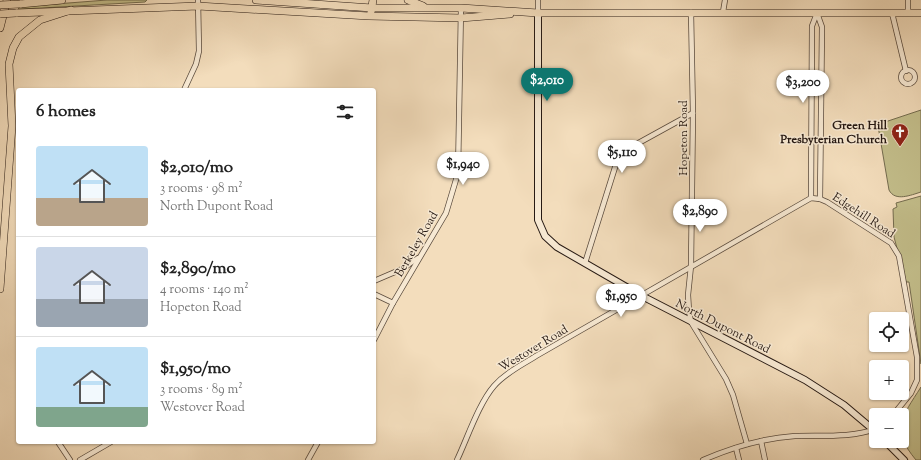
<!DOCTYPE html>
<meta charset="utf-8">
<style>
:root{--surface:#fff;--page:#f2f2f2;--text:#222;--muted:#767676;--line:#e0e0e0;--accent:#0f766e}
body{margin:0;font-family:"Sorts Mill Goudy",serif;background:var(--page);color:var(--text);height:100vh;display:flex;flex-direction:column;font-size:15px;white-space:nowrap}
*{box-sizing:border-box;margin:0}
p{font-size:13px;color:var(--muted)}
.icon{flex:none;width:22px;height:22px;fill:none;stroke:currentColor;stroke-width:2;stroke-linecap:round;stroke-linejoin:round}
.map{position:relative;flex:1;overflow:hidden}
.side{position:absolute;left:16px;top:88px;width:360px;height:356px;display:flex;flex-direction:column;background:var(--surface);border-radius:4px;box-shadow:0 1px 3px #0004}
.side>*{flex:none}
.tools{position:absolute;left:869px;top:312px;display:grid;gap:8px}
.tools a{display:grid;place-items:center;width:40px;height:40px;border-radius:4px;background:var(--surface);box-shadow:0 1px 3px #0004;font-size:20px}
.price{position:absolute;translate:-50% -34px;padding:0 9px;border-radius:14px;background:#fff;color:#222;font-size:13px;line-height:26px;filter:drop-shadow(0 1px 2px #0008)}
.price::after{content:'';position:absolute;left:50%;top:24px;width:12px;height:9px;margin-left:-6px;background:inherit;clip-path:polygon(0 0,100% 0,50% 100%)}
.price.active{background:var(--accent);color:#fff}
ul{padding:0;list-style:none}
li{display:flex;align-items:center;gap:12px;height:100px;padding:0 20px}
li+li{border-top:1px solid var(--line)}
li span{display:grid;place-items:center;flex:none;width:112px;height:80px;border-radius:4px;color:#555}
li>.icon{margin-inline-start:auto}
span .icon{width:48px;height:48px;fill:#fffc;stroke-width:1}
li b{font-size:17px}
h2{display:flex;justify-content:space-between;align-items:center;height:48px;padding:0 20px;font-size:17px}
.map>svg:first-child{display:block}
</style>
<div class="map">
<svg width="921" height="460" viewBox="0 0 921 460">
<rect width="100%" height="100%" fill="#f3ddbc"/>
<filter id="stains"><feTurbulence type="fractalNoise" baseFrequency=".005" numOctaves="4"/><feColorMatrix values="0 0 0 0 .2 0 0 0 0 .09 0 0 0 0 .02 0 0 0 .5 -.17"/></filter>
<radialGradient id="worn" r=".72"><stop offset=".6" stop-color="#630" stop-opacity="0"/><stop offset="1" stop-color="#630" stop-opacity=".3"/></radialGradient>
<g fill="#c3be8b" stroke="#746c4f">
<path d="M107 0H147L145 2 24 9H19L17 7Z"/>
<path d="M921 110V192C911 195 895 202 889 190L878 126 882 123Z"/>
<path d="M921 196V364L909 282H906L894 237 893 209 897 207 896 203Z"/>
<path d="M921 387V460H916C890 429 902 417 921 387Z"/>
</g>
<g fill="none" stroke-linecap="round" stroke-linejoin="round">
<g stroke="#594a3d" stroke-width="6">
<g id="minor">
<path d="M538 0V13"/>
<path d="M691 12 693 113 691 266 688 295 689 311 691 322 726 379 733 395 747 444"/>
<path d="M723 12 725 0"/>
<path d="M817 13 822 27 820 199"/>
<path d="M892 13 906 71"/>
<path d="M908 13V0"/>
<circle cx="908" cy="77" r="7"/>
<path d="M184 90 196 64 199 51 198 0"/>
<path d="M811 198 812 26 817 13"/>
<path d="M585 263 617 161 624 151 693 113"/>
<path d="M374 281 402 269 418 258"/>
<path d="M374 294 393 303"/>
<path d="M374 340 393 303 446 213 458 173 461 8"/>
<path d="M761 441 765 460"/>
<path d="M58 442 70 460"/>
<path d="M736 448 739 460"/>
<path d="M80 460 111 442"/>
<path d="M308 460 318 442"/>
<path d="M457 460C467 439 479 403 494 386 505 373 522 365 536 356L811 198 820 199 827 202 891 243 899 256 917 357V380L911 393 893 415"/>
<path d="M703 460C733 447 763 438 795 436 819 435 853 438 875 429"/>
</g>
</g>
<g stroke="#261913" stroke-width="8">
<g id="secondary">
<path d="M538 13V220L545 236 557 247 642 296 805 380 844 405 876 432"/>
<path d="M885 441 904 460"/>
</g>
</g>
<g stroke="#261913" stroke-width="8">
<g id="primary">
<path d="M256 0 372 8H461L538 13H921"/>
<path d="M408 0 423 6"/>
<path d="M20 4 62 0"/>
<path d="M371 12 373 0"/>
<path d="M16 13 198 6 369 16 461 18 510 14"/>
</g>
</g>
<g stroke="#261913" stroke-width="8">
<g id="trunk">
<path d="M41 1 45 0"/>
<path d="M0 28 7 0"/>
<path d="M0 289 12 126 9 64 13 48 19 37 40 20 71 10"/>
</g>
</g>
<use href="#minor" stroke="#f7e9d3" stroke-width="4.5"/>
<use href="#secondary" stroke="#f7e9d3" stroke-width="6"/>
<use href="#primary" stroke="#f3ddbc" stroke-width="7"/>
<use href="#trunk" stroke="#f3ddbc" stroke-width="7"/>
<g stroke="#261913" stroke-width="8" stroke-linecap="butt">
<g id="primary-bridge">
<path d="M0 5 20 4"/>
<path d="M0 14 16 13"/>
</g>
</g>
<use href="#primary-bridge" stroke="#f3ddbc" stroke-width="7"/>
</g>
<defs>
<g id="church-pin" transform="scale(0.9)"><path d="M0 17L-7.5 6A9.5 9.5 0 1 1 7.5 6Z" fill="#8f2418" stroke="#f7e9d3"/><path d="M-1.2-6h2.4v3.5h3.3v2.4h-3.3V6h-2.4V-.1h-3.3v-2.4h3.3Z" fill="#fff"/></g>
</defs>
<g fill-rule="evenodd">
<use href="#church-pin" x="900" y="132"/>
</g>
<g text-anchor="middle" stroke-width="3" stroke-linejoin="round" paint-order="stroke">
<g font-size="12" font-weight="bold" fill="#261913" stroke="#f7e9d3" text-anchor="end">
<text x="887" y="129">Green Hill<tspan x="887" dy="14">Presbyterian Church</tspan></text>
</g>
<g font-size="12" fill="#261913" stroke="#f7e9d3">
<text transform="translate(683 138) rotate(-90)" y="4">Hopeton Road</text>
<text transform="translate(864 215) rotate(33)" y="4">Edgehill Road</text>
<text transform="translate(416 244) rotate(-60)" y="4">Berkeley Road</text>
<text transform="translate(723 326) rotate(27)" y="4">North Dupont Road</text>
<text transform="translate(533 348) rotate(-31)" y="4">Westover Road</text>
</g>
</g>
<rect width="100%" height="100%" filter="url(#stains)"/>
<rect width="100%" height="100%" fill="url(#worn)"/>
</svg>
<div class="tools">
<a><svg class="icon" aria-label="locate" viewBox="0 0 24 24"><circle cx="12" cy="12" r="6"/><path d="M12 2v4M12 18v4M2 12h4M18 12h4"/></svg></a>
<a>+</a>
<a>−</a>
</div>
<b class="price active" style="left:547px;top:102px">$2,010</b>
<b class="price" style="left:803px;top:104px">$3,200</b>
<b class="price" style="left:622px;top:174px">$5,110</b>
<b class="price" style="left:463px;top:186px">$1,940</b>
<b class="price" style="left:700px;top:233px">$2,890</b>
<b class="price" style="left:621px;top:318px">$1,950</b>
<section class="side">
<h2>6 homes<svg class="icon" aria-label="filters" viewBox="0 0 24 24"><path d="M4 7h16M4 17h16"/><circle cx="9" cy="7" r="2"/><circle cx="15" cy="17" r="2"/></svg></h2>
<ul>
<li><span style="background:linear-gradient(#bfe0f5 65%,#b9a48a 0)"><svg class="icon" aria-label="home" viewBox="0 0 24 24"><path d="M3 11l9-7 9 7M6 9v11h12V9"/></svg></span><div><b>$2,010/mo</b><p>3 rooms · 98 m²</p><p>North Dupont Road</p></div></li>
<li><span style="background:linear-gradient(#c9d6e8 65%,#9aa5b1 0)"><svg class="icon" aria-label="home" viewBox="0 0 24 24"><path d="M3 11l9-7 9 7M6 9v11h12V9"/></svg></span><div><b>$2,890/mo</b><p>4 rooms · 140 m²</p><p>Hopeton Road</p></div></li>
<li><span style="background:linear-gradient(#bfe0f5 75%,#7fa58c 0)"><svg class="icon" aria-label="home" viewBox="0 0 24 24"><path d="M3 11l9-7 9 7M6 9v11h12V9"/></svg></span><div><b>$1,950/mo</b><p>3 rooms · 89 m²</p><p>Westover Road</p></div></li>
</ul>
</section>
</div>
